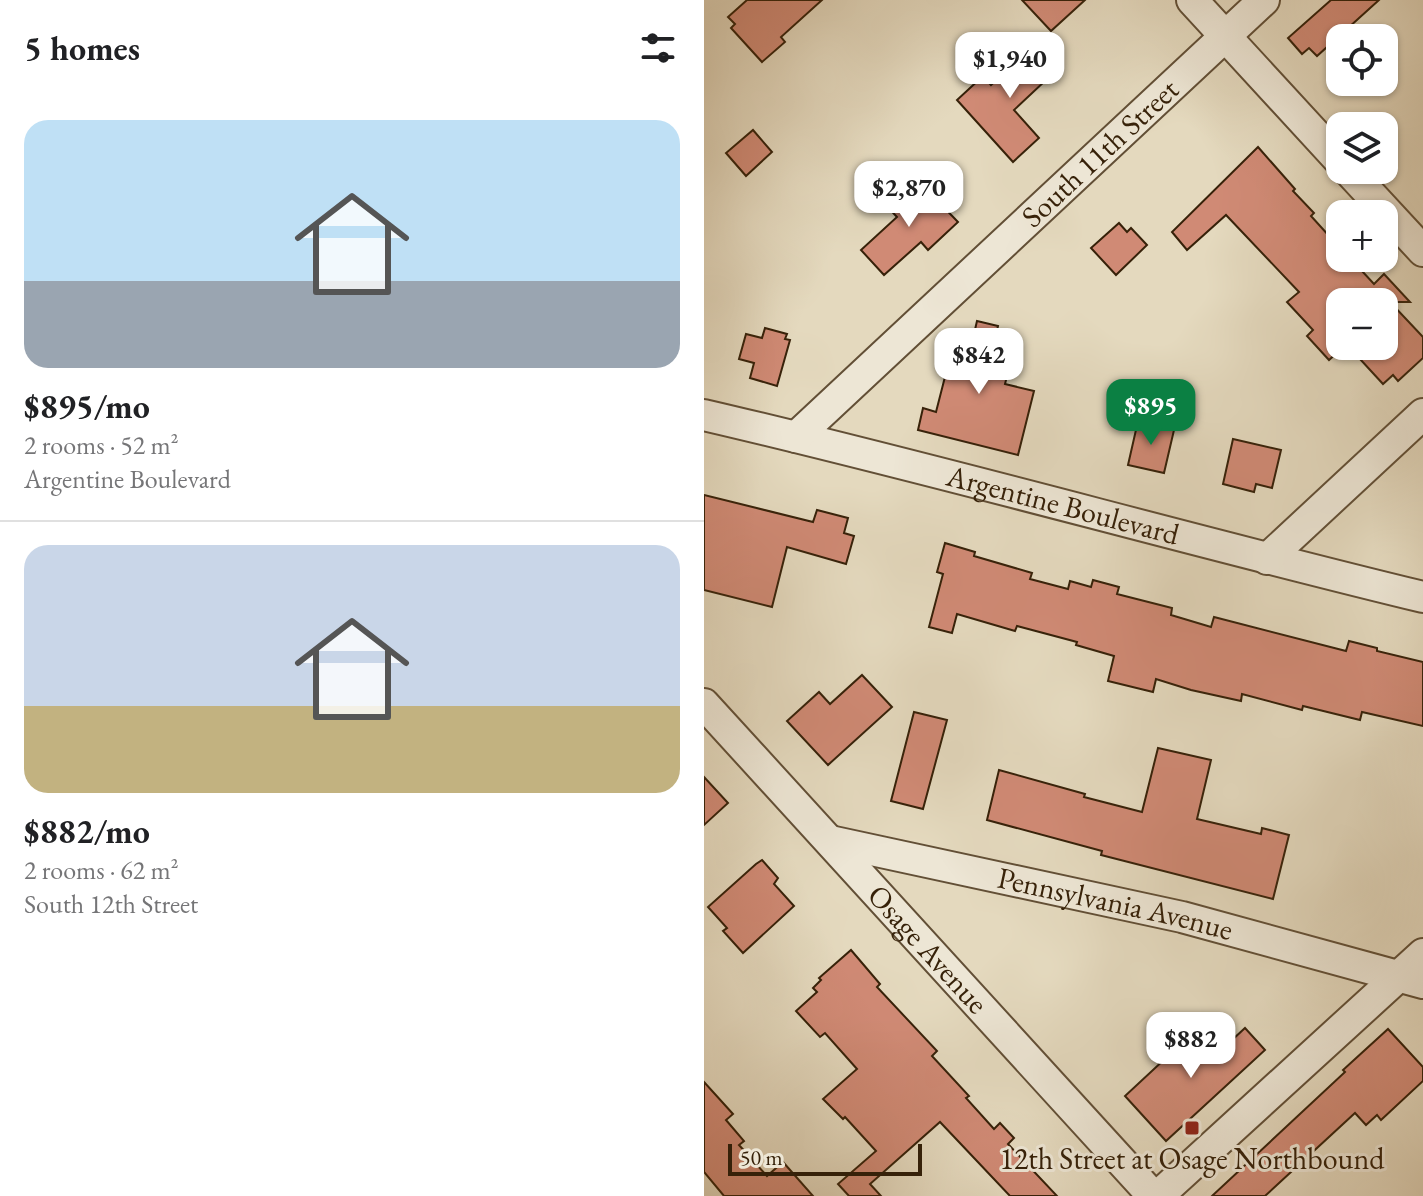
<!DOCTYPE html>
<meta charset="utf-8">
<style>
:root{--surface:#fff;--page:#f2f2f2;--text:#202124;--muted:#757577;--line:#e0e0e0;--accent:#0b8043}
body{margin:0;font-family:"EB Garamond",serif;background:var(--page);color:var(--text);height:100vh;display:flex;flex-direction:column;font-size:30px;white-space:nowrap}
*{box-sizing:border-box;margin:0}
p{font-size:26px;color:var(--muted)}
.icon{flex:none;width:44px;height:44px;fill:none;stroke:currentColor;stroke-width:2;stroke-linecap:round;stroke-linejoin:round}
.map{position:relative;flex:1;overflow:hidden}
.details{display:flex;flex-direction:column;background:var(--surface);width:704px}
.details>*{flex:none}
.controls{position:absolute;left:622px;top:24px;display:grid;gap:16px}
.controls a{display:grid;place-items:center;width:72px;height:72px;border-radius:16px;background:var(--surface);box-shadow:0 2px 6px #0004;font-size:40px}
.scale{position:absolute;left:24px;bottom:20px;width:194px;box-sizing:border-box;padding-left:8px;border:4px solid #362109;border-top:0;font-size:22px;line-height:28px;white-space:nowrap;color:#362109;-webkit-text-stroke:6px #ede6d5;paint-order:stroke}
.price{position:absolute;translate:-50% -68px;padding:0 18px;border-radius:16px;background:#fff;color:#222;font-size:26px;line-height:52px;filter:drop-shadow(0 2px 4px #0008)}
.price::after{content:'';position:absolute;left:50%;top:48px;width:24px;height:18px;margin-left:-12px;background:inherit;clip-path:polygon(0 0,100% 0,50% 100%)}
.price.selected{background:var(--accent);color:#fff}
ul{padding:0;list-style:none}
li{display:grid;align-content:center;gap:16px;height:424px;padding:0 24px}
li+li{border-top:2px solid var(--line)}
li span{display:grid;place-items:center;height:248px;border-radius:24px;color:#555}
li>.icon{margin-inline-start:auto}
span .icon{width:144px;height:144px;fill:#fffc;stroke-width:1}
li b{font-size:34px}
h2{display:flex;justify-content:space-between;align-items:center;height:96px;padding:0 24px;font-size:34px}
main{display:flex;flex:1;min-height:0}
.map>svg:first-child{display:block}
</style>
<main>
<section class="details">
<h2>5 homes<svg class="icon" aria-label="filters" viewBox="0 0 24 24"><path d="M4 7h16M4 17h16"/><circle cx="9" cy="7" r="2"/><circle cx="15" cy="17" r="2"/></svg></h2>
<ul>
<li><span style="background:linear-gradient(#bfe0f5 65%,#9aa5b1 0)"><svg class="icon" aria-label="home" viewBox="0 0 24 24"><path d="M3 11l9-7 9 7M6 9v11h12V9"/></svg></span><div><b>$895/mo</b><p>2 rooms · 52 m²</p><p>Argentine Boulevard</p></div></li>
<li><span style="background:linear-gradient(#c9d6e8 65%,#c2b280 0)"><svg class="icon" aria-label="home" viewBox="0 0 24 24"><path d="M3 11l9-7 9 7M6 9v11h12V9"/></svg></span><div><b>$882/mo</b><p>2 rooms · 62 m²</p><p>South 12th Street</p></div></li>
</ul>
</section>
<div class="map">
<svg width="719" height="1196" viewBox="0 0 719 1196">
<rect width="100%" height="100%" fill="#e4d9be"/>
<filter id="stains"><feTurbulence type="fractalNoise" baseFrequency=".0025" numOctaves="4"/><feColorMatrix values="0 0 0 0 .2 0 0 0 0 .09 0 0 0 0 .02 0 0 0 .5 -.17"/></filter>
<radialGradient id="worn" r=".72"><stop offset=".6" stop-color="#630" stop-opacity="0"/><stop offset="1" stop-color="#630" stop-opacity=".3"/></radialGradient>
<g fill="#d08a75" stroke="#362109" stroke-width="2">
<path d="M43 0H118L77 37 81 42 58 62 27 28 31 24 24 17Z"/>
<path d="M318 0H381L347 31Z"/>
<path d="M627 0H675L613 56 605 48 598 54 584 38Z"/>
<path d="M335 40 358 65 310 110 335 138 309 162 253 100 279 76 287 85Z"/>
<path d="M49 130 68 152 42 176 22 153Z"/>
<path d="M554 147 591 189 589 191 610 213 607 216 636 248V258H646L670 284 680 274 706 302H686L719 337V358L694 381 689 375 679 384 644 346H680V302H636V350L625 360 603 336 609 330 583 302 595 292 522 215 483 250 468 232Z"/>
<path d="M195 189 204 199 210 193 215 199 224 191 254 222 224 250 217 242 180 275 157 250 193 217 180 203Z"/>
<path d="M415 223 423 232 427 228 443 245 412 275 387 248Z"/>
<path d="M273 321 294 326 290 344 303 348 297 374 303 376 301 384 330 391 314 455 214 430 219 408 232 412 253 330 270 334Z"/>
<path d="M61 328 83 334 81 339 86 340 73 386 46 378 50 363 35 359 42 334 58 338Z"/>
<path d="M434 421 470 430 460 473 424 465Z"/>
<path d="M529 439 577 450 568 488 552 484 550 492 519 484Z"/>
<path d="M0 495 109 522 113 510 144 518 140 533 150 536 142 564 83 547 68 607 0 590Z"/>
<path d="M241 543 271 552 270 556 328 573 326 579 364 589 366 581 387 587 389 580 415 587 413 594 468 608 467 615 507 627 510 617 642 651 645 641 673 648V651L719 662V726L658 712 656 720 599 706 598 710 538 694 537 701 487 690 452 679 449 692 404 681 410 656 372 645 373 642 313 626 311 631 253 614 248 633 225 627 239 574 233 572Z"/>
<path d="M158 675 188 707 124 765 83 721 115 692 126 704Z"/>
<path d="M210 712 243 720 219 809 187 801Z"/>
<path d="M454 748 507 760 493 819 557 834 558 828 585 835 569 899 397 855 398 851 283 820 295 770 381 794 380 797 438 812Z"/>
<path d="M0 777 24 803 0 825Z"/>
<path d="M58 860 74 878 70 884 90 906 39 953 19 931 23 928 4 907 52 864Z"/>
<path d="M147 950 176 984 173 987 233 1051 228 1056 265 1096 262 1098 290 1129 296 1123 310 1138 304 1144 353 1196H306L236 1122 166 1184 177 1196H145L134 1184 172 1151 141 1117 139 1119 119 1099 153 1069 121 1033 116 1037 92 1011 113 992 109 988 117 980 115 978Z"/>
<path d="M541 1028 561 1050 462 1141 421 1096 492 1030 513 1054Z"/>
<path d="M684 1029 719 1067V1081L677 1120 673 1115 662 1125 651 1113 561 1196H508L641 1072 639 1070Z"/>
<path d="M0 1082 29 1114 22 1120 40 1141 35 1145 63 1176 79 1162 109 1196H20L0 1172Z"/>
</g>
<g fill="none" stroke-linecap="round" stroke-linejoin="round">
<g stroke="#624f36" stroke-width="34">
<g id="minor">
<path d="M488 0 636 161"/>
<path d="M644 170 719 251"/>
<path id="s1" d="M0 415C241 471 479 539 719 597"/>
<path id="s2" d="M92 437 560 0"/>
<path d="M563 559 719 414"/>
<path id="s3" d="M0 704 449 1196"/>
<path id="s4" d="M126 841 478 917 719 983"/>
<path d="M454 1196 719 954"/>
</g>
</g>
<use href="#minor" stroke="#ede6d5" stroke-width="30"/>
</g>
<rect fill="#8f2418" stroke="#ede6d5" stroke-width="3" x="480" y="1120" width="16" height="16" rx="4"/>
<g text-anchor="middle" stroke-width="6" stroke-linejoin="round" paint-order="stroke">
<g font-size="30" fill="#362109" stroke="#ede6d5">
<text dy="10" stroke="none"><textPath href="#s2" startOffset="416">South 11th Street</textPath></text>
<text dy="10" stroke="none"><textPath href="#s1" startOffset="370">Argentine Boulevard</textPath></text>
<text dy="10" stroke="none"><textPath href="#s4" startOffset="292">Pennsylvania Avenue</textPath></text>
<text dy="10" stroke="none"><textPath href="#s3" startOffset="332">Osage Avenue</textPath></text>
</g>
<g font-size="30" fill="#362109" stroke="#ede6d5">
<text x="488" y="1169">12th Street at Osage Northbound</text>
</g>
</g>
<rect width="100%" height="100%" filter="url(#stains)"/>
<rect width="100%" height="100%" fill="url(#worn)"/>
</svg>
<div class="controls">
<a><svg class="icon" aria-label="locate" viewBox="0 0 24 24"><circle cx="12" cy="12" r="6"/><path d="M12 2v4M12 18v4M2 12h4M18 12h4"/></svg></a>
<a><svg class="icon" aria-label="layers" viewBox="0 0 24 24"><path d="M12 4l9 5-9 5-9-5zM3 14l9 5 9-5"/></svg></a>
<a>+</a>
<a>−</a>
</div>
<div class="scale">50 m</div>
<b class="price" style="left:306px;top:100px">$1,940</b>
<b class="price" style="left:205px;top:229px">$2,870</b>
<b class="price" style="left:275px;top:396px">$842</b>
<b class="price selected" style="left:447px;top:447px">$895</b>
<b class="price" style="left:487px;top:1080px">$882</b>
</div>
</main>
